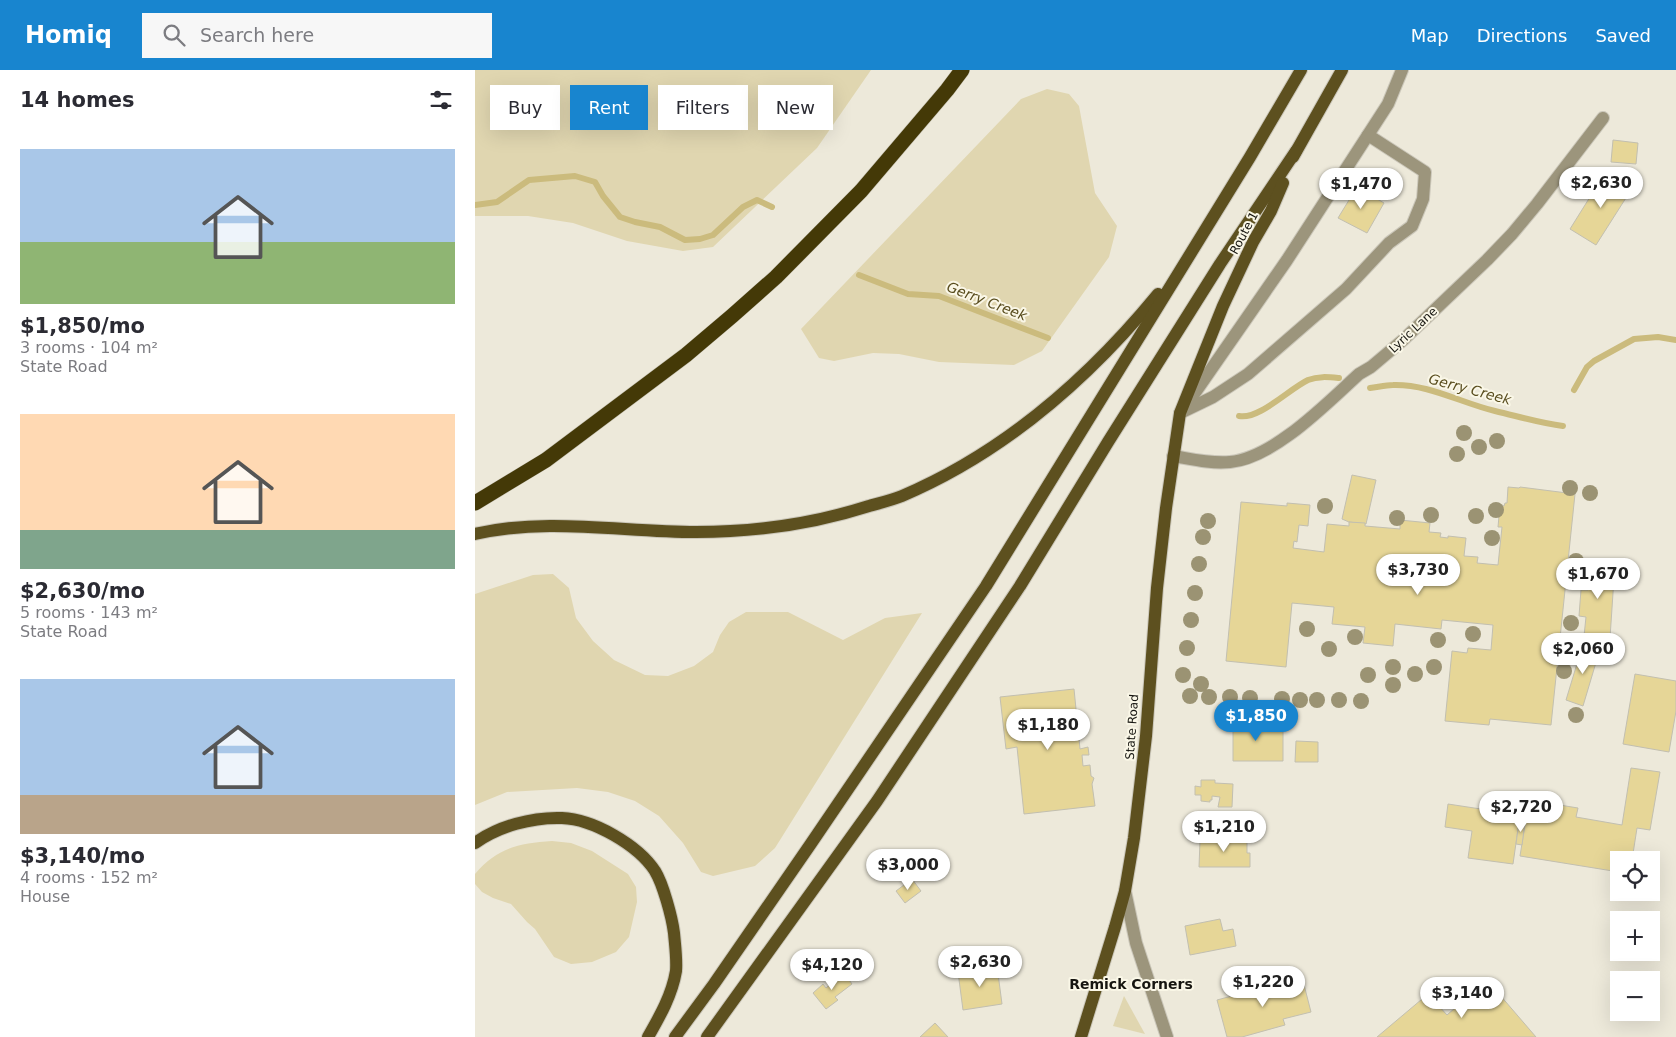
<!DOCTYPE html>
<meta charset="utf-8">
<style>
:root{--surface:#fff;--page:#f7f7f7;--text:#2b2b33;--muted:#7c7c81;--accent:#1885cf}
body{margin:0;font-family:"DejaVu Sans",sans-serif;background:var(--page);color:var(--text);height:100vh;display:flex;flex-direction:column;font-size:19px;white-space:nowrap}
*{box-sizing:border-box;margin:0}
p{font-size:16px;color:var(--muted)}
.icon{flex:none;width:28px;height:28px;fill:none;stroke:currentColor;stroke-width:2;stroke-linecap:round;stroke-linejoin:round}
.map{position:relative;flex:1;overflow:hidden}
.drawer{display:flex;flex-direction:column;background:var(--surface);width:475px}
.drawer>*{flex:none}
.hud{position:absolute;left:15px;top:15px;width:475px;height:45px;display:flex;gap:10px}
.controls{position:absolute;left:1135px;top:781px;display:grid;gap:10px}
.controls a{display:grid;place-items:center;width:50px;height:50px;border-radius:0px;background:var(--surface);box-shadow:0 5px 20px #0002;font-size:25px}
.price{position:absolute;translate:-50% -42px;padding:0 11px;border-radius:18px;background:#fff;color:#222;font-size:16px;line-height:32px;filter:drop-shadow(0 1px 2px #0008)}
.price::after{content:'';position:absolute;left:50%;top:30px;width:15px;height:11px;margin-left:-8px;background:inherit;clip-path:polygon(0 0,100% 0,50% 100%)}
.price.selected{background:var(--accent);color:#fff}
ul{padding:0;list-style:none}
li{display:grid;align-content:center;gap:10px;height:265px;padding:0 20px}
li span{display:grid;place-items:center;height:155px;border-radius:0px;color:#555}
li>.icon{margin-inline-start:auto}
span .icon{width:90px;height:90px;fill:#fffc;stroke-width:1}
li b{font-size:21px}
h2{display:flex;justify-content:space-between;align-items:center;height:60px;padding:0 20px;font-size:21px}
.pill{padding:0 18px;border-radius:0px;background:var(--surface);box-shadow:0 5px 20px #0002;font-size:18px;line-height:45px}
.pill.selected{background:var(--accent);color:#fff}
header{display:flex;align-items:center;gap:30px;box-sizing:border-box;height:70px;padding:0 25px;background:var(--accent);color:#fff}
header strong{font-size:24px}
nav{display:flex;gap:28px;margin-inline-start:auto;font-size:18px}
.search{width:350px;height:45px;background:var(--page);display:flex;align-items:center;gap:12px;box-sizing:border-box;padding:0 18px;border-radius:0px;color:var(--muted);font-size:19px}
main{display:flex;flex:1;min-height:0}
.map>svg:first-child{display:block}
</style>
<header>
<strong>Homiq</strong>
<div class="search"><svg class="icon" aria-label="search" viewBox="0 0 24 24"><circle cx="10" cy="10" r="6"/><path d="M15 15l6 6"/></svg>Search here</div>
<nav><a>Map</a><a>Directions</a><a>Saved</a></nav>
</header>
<main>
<section class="drawer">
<h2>14 homes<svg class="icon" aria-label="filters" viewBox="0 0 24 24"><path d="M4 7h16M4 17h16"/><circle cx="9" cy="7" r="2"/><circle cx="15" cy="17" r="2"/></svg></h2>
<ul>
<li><span style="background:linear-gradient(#a9c7e8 60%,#8fb573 0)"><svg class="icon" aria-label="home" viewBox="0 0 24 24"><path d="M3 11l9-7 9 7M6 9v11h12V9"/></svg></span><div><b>$1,850/mo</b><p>3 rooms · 104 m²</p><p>State Road</p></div></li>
<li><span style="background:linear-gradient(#ffd9b3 75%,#7fa58c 0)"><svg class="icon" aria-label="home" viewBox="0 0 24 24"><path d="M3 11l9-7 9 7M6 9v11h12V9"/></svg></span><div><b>$2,630/mo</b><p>5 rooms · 143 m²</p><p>State Road</p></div></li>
<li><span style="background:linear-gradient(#a9c7e8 75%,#b9a48a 0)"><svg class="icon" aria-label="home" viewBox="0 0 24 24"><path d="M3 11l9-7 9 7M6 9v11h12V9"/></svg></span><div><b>$3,140/mo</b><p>4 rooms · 152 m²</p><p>House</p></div></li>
</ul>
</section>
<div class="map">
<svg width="1201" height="967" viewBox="0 0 1201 967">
<rect width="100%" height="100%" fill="#ede9da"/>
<g fill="#e0d6b0">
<path d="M0 0H396L342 78 238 177 208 181 152 171 98 153 53 146H0Z"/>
<path d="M572 19 594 24 604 36 620 123 642 156 634 187 567 281 539 295 464 292 424 284 398 283 359 291 344 288 326 259 546 29Z"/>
<path d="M78 504 94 518 101 548 118 571 139 590 170 605 193 606 219 596 238 582 245 565 254 552 271 542H313L368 570 410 548 447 543 300 778 280 796 238 806 226 802 208 773 184 746 160 731 133 722 102 718 32 722 0 735V524L58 505Z"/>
<path d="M77 771 96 773 117 781 153 804 161 817 162 832 154 867 141 882 117 892 96 894 79 887 60 859 52 852 36 834 18 828 7 822 0 814V804C22 778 44 773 77 771Z"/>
<path d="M649 926 670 964 638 956Z"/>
</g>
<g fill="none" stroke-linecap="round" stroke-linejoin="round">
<g stroke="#cbbb7d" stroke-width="6">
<path d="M0 135 22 132 54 110 100 106 120 112 128 126 145 147 160 152 185 157 210 170 225 169 238 165 268 137 282 130 297 137"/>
<path d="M384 205 433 224 464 226 573 268"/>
<path d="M895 318C903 317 911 315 918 315 954 314 986 333 1020 341 1042 346 1064 353 1088 356"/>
<path d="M1099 320 1112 297 1119 291 1159 269 1183 267 1201 270"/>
<path d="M764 346C784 350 814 319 833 310 843 306 853 307 864 308"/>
</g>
</g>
<g fill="#e6d697" stroke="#c2bfb0">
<path d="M1138 70 1163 73 1161 94 1136 92Z"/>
<path d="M1130 103 1156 120 1121 175 1095 159Z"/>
<path d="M882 117 909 133 892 163 863 148Z"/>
<path d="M877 405 901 410 891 454 874 452 867 449Z"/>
<path d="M1033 417 1044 418 1045 417 1100 424 1076 655 1015 649 1014 655 970 651 977 581 992 583 993 578 1016 580 1018 555 967 550 966 559 920 554 918 576 888 573 890 557 857 554 859 537 817 533 811 597 751 591 766 432 812 436V433L835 435 833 456 824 455 822 472 819 471 818 478 849 482 852 454 874 456V452L890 453V456L925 459V450L955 453 954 462 966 463 965 467 973 468V466L991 468 989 486 1003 487 1002 493 1023 495 1027 457H1023L1025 435 1029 436 1030 433H1032Z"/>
<path d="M1115 491 1140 493 1135 568 1109 566 1111 547 1104 546 1106 520H1113Z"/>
<path d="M1108 574 1125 579 1108 636 1091 630Z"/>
<path d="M1160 604 1201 611V641L1194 682 1148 674Z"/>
<path d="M599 619 605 679 613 677 614 685H607L608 696 615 695 616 706 619 708 617 714 620 736 549 744 542 677 531 679 525 627Z"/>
<path d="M758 647H779V659H808V691H758Z"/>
<path d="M821 671 843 672V692H820Z"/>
<path d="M1156 698 1185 702 1175 760 1162 758 1157 790H1144V802L1045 786 1054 730 1103 738 1101 747 1147 755Z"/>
<path d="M726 710H740V713L758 714 757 737H743L745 727 737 726V730H735V732L726 731V725H720V716L726 717Z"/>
<path d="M973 734 1045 745 1038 794 993 788 997 761 970 757Z"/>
<path d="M1044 752H1050L1047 775 1041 774Z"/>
<path d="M747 767H762V770H772V783H775V797H724L725 771H747Z"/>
<path d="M437 809 446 821 430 833 421 821Z"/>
<path d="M745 849 748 861 758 859 761 876 715 885 710 856Z"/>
<path d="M522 896 527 934 488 940 483 902Z"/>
<path d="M369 903 377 914 360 927 363 930 351 939 338 923 348 914 351 918Z"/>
<path d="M827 907 836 942 808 949 810 955 767 967H752L742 930Z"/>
<path d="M1012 910 1061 967H902L953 924 972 945Z"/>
<path d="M460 953 473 967H445Z"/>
</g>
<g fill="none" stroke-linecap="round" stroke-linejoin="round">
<g stroke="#cbc7ba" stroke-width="14">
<g id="minor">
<path d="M710 337 812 190 913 34 927 0"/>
<path d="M705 343 738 327 773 304 871 219 914 173 937 156 948 129 950 102 893 65"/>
<path d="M698 386C716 389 736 394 755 392 799 388 852 333 884 304L896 297 928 270 1012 190 1037 164 1062 134 1128 48"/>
<path d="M650 821 661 873 692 967"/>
</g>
</g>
<g stroke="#cbc7ba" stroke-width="14">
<g id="major">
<path d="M818 87 867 0"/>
<path d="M0 464C73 447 147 462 221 462 280 462 338 454 394 436 405 433 417 430 427 426 528 383 614 308 683 224"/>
<path d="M0 773C24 756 57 747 87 748 118 749 163 775 180 801 188 814 197 847 199 863 200 875 202 889 201 901 197 925 185 946 173 967"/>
<path d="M200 967 239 914 335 775 511 516 775 87 826 0"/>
<path d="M232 967 402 731 545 516 633 372 745 194 821 81"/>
<path d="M606 967 640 857 650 821 659 768 671 666 682 518 691 438 705 343 748 236 778 172 796 141 808 113"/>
</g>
</g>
<g stroke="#cbc7ba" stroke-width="16">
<path id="highway" d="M0 433 71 390 211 285 257 246 301 207 386 121 472 20 487 0"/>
</g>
<use href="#minor" stroke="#9c957c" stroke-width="12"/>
<use href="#major" stroke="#5d501f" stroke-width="12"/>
<use href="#highway" stroke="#443907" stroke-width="15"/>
</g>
<g fill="#9b9373">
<circle cx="989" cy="363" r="8"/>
<circle cx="1022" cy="371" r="8"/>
<circle cx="1004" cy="377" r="8"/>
<circle cx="982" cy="384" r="8"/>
<circle cx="1095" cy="418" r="8"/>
<circle cx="1115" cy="423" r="8"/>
<circle cx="850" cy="436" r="8"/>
<circle cx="1021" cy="440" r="8"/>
<circle cx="956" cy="445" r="8"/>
<circle cx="1001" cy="446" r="8"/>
<circle cx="922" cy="448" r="8"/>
<circle cx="733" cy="451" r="8"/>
<circle cx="728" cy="467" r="8"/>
<circle cx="1017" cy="468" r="8"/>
<circle cx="1101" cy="491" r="8"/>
<circle cx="724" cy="494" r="8"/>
<circle cx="1099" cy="508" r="8"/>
<circle cx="720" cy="523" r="8"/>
<circle cx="716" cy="550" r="8"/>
<circle cx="1096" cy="553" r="8"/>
<circle cx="832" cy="559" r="8"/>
<circle cx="998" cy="564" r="8"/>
<circle cx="880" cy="567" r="8"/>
<circle cx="963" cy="570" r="8"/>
<circle cx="712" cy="578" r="8"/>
<circle cx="854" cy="579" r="8"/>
<circle cx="1092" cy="580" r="8"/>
<circle cx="918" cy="597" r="8"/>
<circle cx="959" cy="597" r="8"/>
<circle cx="1089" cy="601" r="8"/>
<circle cx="940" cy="604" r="8"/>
<circle cx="708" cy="605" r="8"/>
<circle cx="893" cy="605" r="8"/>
<circle cx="726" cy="614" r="8"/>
<circle cx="918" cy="615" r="8"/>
<circle cx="715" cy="626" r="8"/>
<circle cx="734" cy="627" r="8"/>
<circle cx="755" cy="627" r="8"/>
<circle cx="775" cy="628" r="8"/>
<circle cx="807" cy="629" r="8"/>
<circle cx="825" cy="630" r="8"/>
<circle cx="842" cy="630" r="8"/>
<circle cx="864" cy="630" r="8"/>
<circle cx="886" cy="631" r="8"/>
<circle cx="1101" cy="645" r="8"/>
</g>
<g text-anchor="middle" stroke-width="4" stroke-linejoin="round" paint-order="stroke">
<g font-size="12" fill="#161510" stroke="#faf7e7">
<text transform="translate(769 163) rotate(-62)" y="4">Route 1</text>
<text transform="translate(938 260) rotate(-43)" y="4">Lyric Lane</text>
<text transform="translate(657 657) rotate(-86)" y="4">State Road</text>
</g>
<g font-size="14" font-style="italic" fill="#594d1e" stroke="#faf7e7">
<text transform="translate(512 231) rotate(21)" y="5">Gerry Creek</text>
<text transform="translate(995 319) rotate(15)" y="5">Gerry Creek</text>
</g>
<g font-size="14" font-weight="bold" fill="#161510" stroke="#faf7e7">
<text x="656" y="919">Remick Corners</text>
</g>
</g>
</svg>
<div class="controls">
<a><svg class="icon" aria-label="locate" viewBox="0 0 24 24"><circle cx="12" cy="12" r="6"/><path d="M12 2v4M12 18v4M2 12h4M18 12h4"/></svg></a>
<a>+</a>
<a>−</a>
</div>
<b class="price" style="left:1126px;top:139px">$2,630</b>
<b class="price" style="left:886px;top:140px">$1,470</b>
<b class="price" style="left:943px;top:526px">$3,730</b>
<b class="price" style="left:1123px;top:530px">$1,670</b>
<b class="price" style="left:1108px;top:605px">$2,060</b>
<b class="price selected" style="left:781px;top:672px">$1,850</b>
<b class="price" style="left:573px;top:681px">$1,180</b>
<b class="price" style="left:1046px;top:763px">$2,720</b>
<b class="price" style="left:749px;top:783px">$1,210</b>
<b class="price" style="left:433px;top:821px">$3,000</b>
<b class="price" style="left:505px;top:918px">$2,630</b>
<b class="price" style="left:357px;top:921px">$4,120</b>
<b class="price" style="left:788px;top:938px">$1,220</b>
<b class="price" style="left:987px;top:949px">$3,140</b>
<div class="hud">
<a class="pill">Buy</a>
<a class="pill selected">Rent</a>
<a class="pill">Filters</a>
<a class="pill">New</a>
</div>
</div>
</main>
